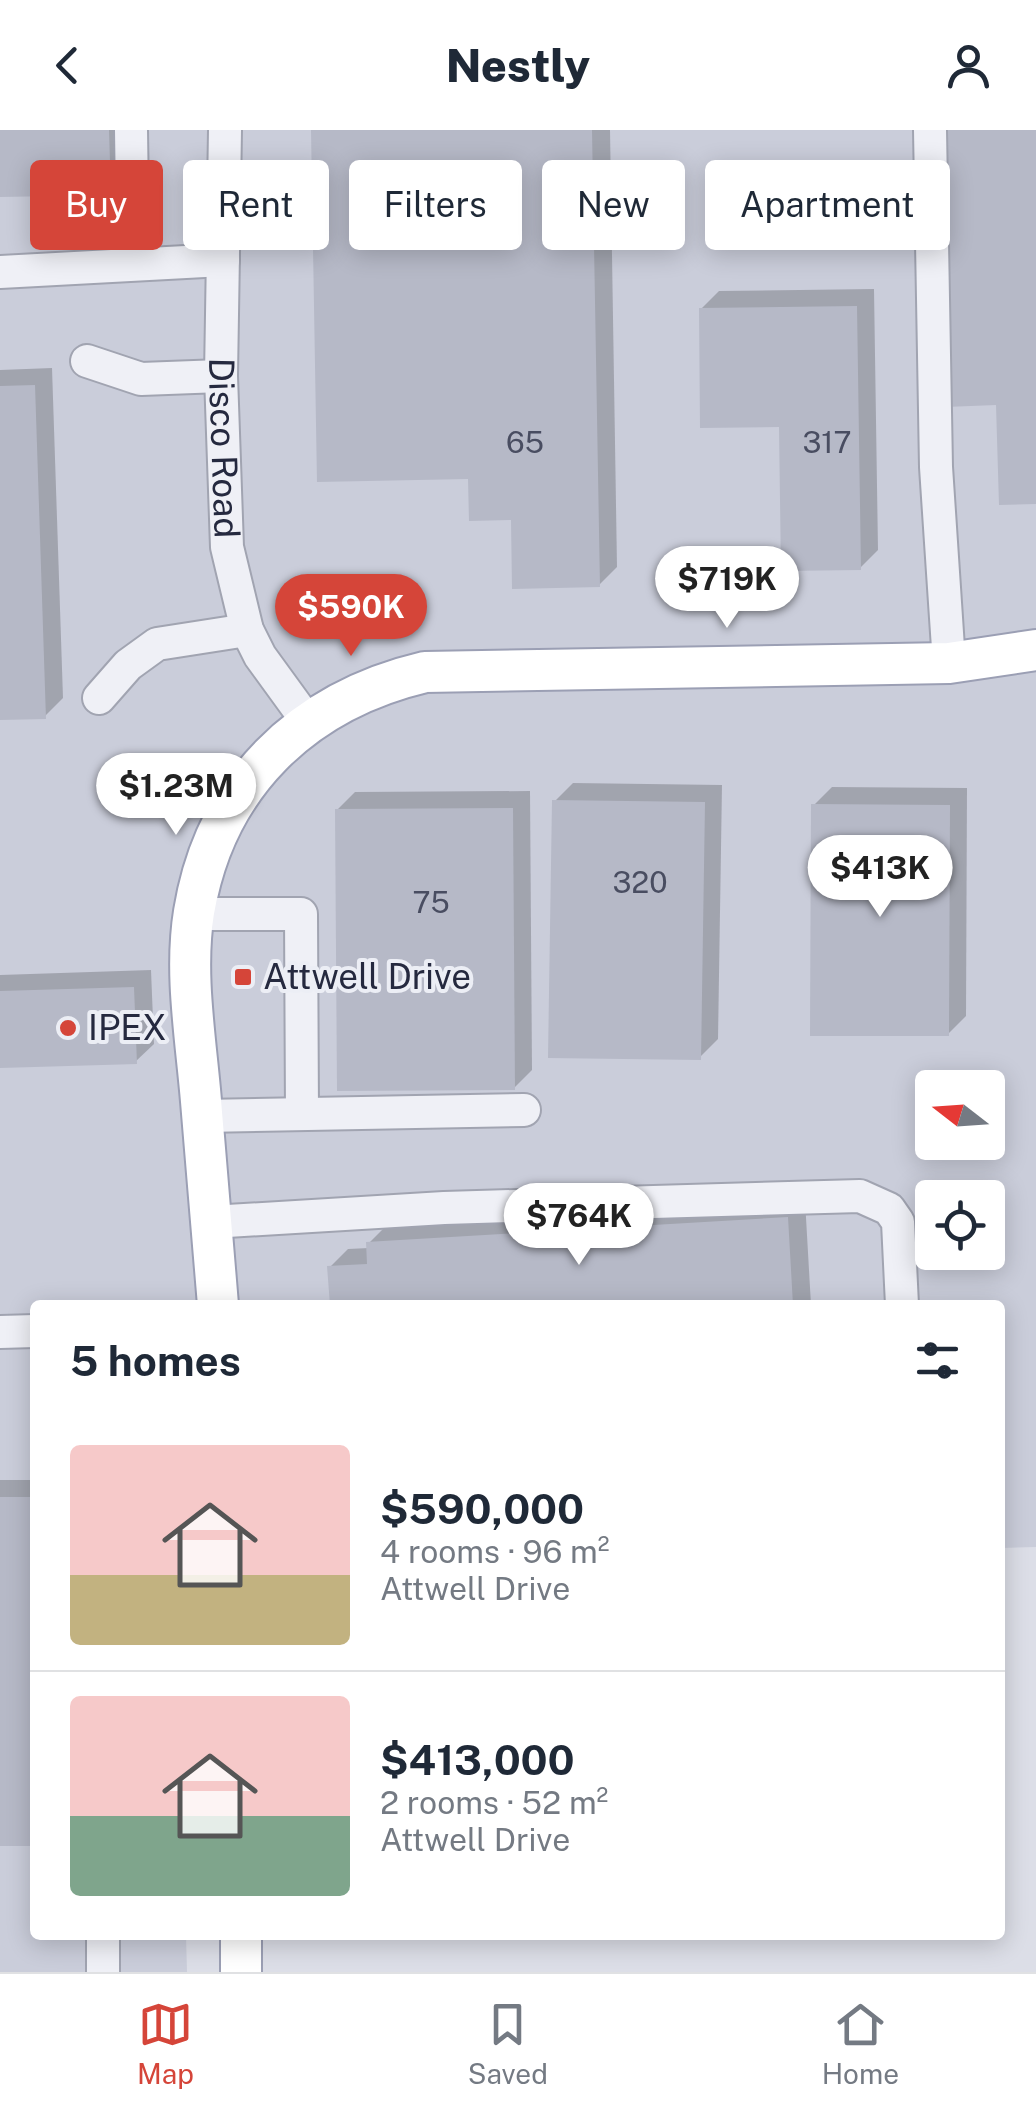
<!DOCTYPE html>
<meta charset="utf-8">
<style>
:root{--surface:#fff;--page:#f2f2f3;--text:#1f2937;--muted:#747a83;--line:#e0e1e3;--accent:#d54539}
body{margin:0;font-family:"Public Sans",sans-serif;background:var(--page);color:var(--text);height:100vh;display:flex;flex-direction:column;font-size:38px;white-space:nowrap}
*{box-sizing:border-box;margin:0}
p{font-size:32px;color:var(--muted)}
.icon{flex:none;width:55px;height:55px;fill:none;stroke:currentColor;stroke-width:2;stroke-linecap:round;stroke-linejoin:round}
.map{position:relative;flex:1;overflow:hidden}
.drawer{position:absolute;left:30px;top:1170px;width:975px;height:640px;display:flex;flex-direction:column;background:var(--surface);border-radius:10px;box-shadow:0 5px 25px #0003}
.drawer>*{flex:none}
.guide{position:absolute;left:30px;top:30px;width:978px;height:90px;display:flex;gap:20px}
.needle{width:65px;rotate:287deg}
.buttons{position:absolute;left:915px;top:940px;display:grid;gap:20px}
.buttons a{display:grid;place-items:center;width:90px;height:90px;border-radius:10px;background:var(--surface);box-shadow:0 5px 25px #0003;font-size:50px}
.price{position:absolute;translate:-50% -85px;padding:0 22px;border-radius:35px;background:#fff;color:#222;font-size:32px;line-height:65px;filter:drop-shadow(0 2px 5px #0008)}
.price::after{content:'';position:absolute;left:50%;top:60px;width:30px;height:22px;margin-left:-15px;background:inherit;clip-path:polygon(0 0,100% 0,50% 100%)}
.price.active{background:var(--accent);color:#fff}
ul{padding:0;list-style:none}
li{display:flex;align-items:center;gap:30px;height:250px;padding:0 40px}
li+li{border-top:2px solid var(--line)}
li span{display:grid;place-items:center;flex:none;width:280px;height:200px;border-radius:10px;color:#555}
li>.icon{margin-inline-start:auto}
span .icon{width:120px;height:120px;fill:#fffc;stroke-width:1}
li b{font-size:42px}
h2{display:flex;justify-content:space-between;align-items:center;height:120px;padding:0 40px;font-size:42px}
.pill{padding:0 35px;border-radius:10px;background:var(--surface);box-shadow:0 5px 25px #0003;font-size:35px;line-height:90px}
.pill.active{background:var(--accent);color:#fff}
header{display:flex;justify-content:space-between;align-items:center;height:130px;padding:0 40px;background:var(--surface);font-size:45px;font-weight:800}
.tab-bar{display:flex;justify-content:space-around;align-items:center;height:140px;border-top:2px solid var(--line);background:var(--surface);font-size:28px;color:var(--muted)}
.tab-bar a{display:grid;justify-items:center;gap:5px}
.tab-bar .active{color:var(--accent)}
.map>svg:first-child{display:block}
</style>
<header><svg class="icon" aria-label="back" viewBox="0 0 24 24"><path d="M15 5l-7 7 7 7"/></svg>Nestly<svg class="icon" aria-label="person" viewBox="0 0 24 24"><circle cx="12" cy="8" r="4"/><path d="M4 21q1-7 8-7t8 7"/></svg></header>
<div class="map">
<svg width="1036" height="1842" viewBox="0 0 1036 1842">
<rect width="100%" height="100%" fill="#dcdee7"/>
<path fill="#cacdda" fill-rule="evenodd" d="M0 0H1036V1417L1000 1418V1175H35V1805H186L187 1842H0ZM932 958H988V1012H932ZM932 1068H988V1122H932Z"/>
<g fill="#0003">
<path d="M0 0H127L128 44 110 62 0 65Z"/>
<path d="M313 0H610L617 437 599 455 514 388 471 346Z"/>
<path d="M874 159 878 420 860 438 781 294 701 179 719 161Z"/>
<path d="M52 238 63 568 45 586 0 588V240Z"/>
<path d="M573 653 722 655 718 909 700 927 555 671Z"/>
<path d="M832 657 967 658 966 886 948 904 814 675Z"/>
<path d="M530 661 532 940 514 958 337 680 355 662Z"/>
<path d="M151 840 154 914 135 932 0 936V845Z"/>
<path d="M805 1070 811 1175H332L330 1137 348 1119 369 1118V1113L387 1095Z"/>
<rect x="0" y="1350" width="35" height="363"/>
</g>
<g fill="#b6b9c7">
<path d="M0 0H109L111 65 0 67Z"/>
<path d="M311 0H592L600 457 512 459 511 390 469 391 468 349 317 352Z"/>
<path d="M939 0H1036V374L999 375 996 275 945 277Z"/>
<path d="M857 176 861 440 781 441 779 297 700 298 699 178Z"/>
<path d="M35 255 46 589 0 590V256Z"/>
<path d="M552 670 705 672 701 930 548 928Z"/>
<path d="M811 674 950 675 949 906H810Z"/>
<path d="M513 678 515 960 337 961 335 679Z"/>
<path d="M134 857 137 934 0 938V861Z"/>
<path d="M788 1087 793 1175H330L327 1136 367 1134 366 1112Z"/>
<rect x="0" y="1367" width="35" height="349"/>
</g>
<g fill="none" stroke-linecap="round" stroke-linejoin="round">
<g stroke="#a1a4b1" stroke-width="36">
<g id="minor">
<path d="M131 0 133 134"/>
<path id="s1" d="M225 0 221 246 227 417 247 500 260 526 308 592"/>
<path d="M930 0 936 337 949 533"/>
<path d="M0 142 223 130"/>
<path d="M87 231 141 249 221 246"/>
<path d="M99 568 128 535 157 514 247 500"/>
<path d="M193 784H301L302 984"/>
<path d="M203 986 524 980"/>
<path d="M211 1092 444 1078 860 1066 889 1079 898 1092 902 1175"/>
<path d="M0 1202 35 1201"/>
<path d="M103 1805V1842"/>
</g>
</g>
<g stroke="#9b9fb4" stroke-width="44">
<g id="major">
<path d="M218 1175C212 1107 207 1039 201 971 196 910 184 843 194 782 215 655 302 571 425 542L949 533 1036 520"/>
<path d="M241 1805V1842"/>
</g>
</g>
<use href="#minor" stroke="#eff0f6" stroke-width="32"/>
<use href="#major" stroke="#fff" stroke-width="40"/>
</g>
<g fill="#d54539" stroke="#eceef5" stroke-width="4">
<rect x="233" y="837" width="20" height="20" rx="5"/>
<circle cx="68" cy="898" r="10"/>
</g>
<g text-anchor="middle" stroke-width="8" stroke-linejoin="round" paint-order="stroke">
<g font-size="30" fill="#494d61">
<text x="525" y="323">65</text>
<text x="827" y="323">317</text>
<text x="640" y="763">320</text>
<text x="431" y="783">75</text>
</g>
<g font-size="35" fill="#25293f" stroke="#eceef5">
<text dy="12" stroke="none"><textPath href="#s1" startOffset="318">Disco Road</textPath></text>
</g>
<g font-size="35" fill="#25293f" stroke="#eceef5" text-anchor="start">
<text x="263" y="859">Attwell Drive</text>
<text x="88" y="910">IPEX</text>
</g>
</g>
</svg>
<div class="buttons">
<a><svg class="needle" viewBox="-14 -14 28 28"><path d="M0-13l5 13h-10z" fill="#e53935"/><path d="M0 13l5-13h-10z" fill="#747a83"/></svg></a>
<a><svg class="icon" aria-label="locate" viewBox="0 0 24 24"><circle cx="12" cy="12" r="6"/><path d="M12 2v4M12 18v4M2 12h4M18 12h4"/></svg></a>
</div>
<b class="price" style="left:727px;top:501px">$719K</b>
<b class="price active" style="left:351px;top:529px">$590K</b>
<b class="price" style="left:176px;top:708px">$1.23M</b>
<b class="price" style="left:880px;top:790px">$413K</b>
<b class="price" style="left:579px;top:1138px">$764K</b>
<div class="guide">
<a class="pill active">Buy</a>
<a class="pill">Rent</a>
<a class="pill">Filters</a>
<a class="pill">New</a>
<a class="pill">Apartment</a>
</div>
<section class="drawer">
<h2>5 homes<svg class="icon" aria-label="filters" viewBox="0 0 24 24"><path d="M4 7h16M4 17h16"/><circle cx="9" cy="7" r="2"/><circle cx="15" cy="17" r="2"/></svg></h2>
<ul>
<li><span style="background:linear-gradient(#f6c9c9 65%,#c2b280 0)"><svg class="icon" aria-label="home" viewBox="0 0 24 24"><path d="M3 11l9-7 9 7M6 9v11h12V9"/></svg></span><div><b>$590,000</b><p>4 rooms · 96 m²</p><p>Attwell Drive</p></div></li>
<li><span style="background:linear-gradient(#f6c9c9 60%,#7fa58c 0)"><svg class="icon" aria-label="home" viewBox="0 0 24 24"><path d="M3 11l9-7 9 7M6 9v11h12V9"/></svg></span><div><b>$413,000</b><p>2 rooms · 52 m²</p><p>Attwell Drive</p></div></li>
</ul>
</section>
</div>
<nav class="tab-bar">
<a class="active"><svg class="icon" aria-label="map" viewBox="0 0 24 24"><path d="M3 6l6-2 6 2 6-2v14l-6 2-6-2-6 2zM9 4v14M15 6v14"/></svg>Map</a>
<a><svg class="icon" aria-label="saved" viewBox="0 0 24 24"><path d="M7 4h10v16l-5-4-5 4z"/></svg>Saved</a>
<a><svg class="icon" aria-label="home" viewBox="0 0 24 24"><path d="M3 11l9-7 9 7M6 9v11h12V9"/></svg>Home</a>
</nav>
